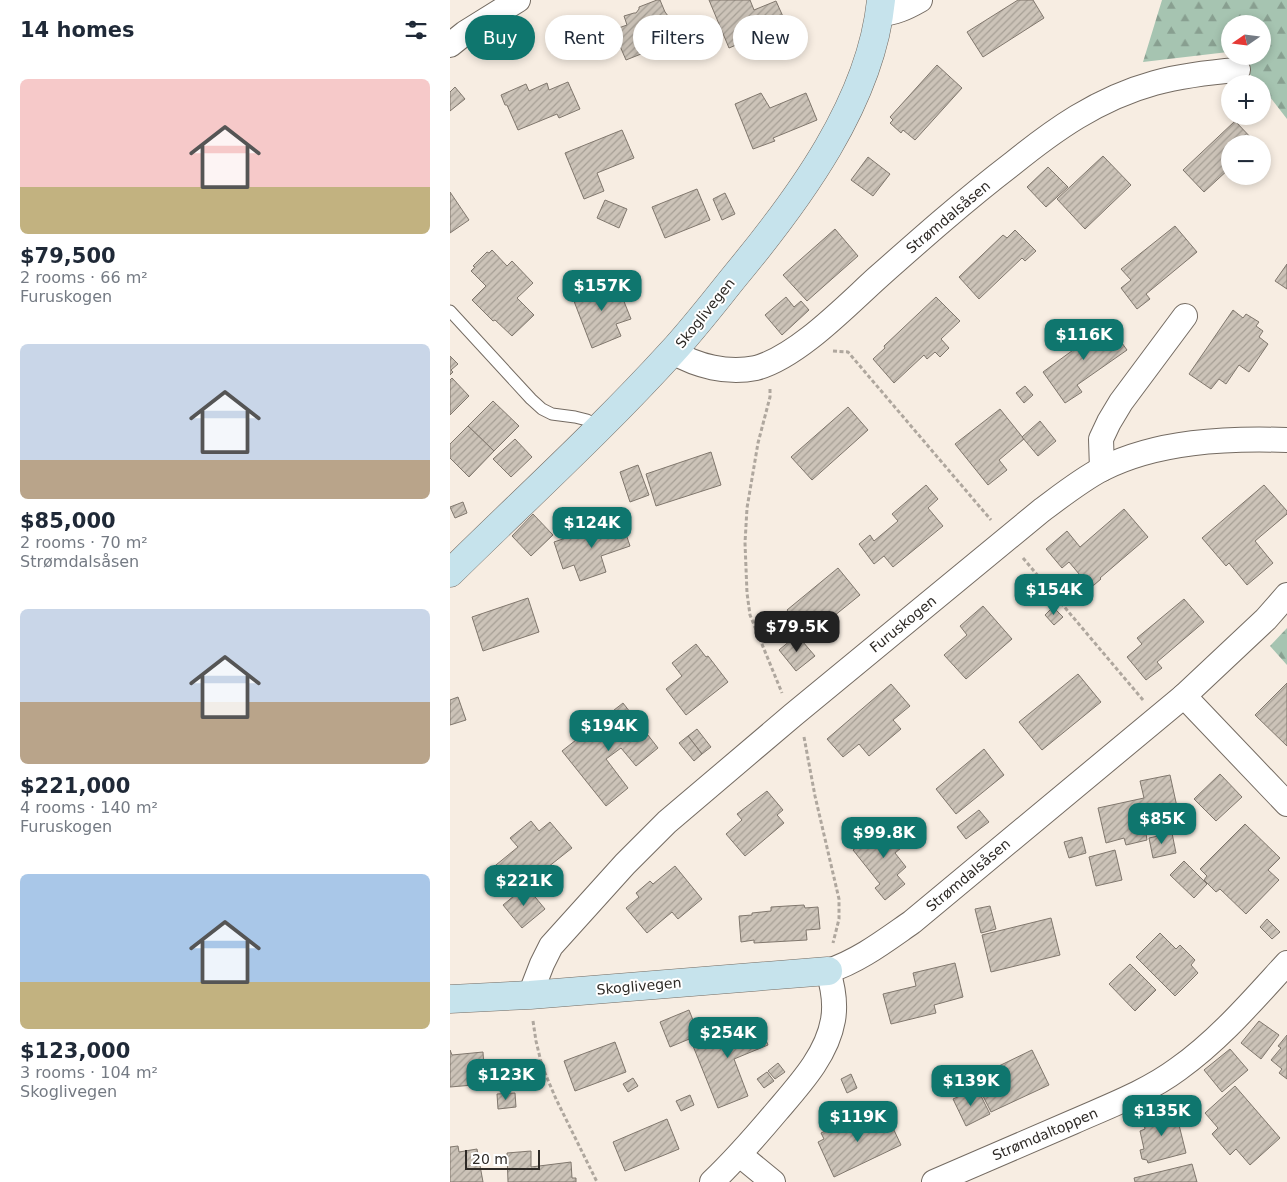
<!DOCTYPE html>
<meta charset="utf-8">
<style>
:root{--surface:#fff;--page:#f6f6f7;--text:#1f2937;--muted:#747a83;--accent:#0f766e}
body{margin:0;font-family:"DejaVu Sans",sans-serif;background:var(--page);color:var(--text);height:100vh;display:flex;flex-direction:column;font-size:19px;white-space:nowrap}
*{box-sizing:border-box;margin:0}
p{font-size:16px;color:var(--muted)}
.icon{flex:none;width:28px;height:28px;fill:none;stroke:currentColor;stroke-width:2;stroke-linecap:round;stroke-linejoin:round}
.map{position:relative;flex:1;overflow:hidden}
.drawer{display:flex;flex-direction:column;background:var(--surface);width:450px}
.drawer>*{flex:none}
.top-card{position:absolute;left:15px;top:15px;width:475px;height:45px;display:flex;gap:10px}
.needle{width:32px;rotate:256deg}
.tools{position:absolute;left:771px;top:15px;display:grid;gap:10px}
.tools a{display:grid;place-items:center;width:50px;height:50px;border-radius:50%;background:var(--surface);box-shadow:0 2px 8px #0003;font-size:25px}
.scale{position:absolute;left:15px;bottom:12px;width:75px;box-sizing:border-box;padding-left:5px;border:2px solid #2e2a26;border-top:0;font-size:14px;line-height:18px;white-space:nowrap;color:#2e2a26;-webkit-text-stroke:4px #fff;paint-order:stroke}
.price{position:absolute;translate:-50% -42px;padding:0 11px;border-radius:10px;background:var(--accent);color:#fff;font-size:16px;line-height:32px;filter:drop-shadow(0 1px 2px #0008)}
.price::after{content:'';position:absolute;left:50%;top:30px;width:15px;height:11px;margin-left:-8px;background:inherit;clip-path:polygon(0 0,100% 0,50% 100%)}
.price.current{background:#222;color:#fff}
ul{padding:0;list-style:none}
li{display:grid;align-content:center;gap:10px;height:265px;padding:0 20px}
li span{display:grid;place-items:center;height:155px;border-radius:8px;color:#555}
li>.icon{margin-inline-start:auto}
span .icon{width:90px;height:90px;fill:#fffc;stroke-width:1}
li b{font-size:21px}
h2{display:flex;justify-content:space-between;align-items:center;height:60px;padding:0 20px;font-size:21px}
.tag{padding:0 18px;border-radius:22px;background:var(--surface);box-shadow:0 2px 8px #0003;font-size:18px;line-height:45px}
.tag.current{background:var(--accent);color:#fff}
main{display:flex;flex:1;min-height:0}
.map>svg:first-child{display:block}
</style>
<main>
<section class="drawer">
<h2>14 homes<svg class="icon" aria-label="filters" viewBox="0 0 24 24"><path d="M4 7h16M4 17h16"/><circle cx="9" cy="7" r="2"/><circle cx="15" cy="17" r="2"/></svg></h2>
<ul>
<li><span style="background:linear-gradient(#f6c9c9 70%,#c2b280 0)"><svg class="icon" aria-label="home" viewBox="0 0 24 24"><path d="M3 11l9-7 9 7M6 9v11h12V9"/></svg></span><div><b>$79,500</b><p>2 rooms · 66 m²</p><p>Furuskogen</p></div></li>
<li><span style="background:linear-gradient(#c9d6e8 75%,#b9a48a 0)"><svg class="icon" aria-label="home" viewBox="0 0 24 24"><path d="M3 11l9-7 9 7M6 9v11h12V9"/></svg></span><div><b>$85,000</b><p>2 rooms · 70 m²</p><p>Strømdalsåsen</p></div></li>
<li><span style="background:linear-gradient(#c9d6e8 60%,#b9a48a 0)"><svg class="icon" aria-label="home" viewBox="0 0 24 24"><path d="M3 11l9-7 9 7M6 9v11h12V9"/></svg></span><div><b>$221,000</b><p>4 rooms · 140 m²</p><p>Furuskogen</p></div></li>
<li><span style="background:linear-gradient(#a9c7e8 70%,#c2b280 0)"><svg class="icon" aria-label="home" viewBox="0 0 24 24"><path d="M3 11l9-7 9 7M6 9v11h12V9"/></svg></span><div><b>$123,000</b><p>3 rooms · 104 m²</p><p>Skoglivegen</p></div></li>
</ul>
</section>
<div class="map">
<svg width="837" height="1182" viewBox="0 0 837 1182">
<defs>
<pattern id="forest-firs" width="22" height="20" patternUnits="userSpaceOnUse" patternTransform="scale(1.25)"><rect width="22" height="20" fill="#a6c4b1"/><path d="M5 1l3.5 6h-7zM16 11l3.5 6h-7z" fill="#889f90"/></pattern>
<pattern id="building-hatch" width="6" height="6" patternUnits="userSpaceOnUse" patternTransform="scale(1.25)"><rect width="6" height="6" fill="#ccc3b8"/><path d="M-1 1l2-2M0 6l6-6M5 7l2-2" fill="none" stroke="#a69f95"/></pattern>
</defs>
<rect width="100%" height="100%" fill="#f7ede2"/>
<g fill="url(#forest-firs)">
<path d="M712 0H837V119L813 88 812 84H809L783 56H812V24H780V53L778 52 693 62Z"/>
<path d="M837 628V665L820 646Z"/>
</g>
<g fill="url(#building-hatch)" stroke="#80776d">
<path d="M207 0H210L215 12 222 21 231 43 202 55 201 50 176 60 163 30 177 25 174 16 184 13H186L189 9V7Z"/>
<path d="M259 0H300L304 10 326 1 335 21 303 33 305 37 279 48Z"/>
<path d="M568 0H583L594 18 533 57 517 32Z"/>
<path d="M487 65 512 88 465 140 453 130 451 133 440 123 443 120 440 117Z"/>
<path d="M118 82 130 109 109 118 107 114 68 130 57 105H55L51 95 76 84 79 91 97 83 99 90Z"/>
<path d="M5 87 15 99 0 111V92Z"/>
<path d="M311 93 320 108 356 93 367 120 323 138 325 141 303 149 285 104Z"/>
<path d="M785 121 806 143 780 144V168L754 192 733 170Z"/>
<path d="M172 130 184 158 147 173 154 191 134 199 115 153Z"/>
<path d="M653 156 681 185 635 229 607 199Z"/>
<path d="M418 157 440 174 423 196 401 180Z"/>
<path d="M598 167 618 187 596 207 577 187Z"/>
<path d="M247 189 260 220 215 238 202 207Z"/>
<path d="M0 192 19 220 0 233Z"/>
<path d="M275 193 285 214 272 220 263 199Z"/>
<path d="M155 200 177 209 169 228 147 218Z"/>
<path d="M725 226 747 252 696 294 700 299 687 309 671 288 681 280 671 269Z"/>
<path d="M385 229 408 256 357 301 333 275Z"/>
<path d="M565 230 586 251 575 261 572 258 529 299 509 277 553 235 557 238Z"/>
<path d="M42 250 57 266 62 261 83 283 67 298 84 315 62 336 45 320 43 321 22 300 36 286 21 271 25 267 23 266 37 252 39 253Z"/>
<path d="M837 264V289L825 281Z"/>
<path d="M165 279 181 319 166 324 171 336 142 348 122 296Z"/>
<path d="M336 297 344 307 351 301 359 310 332 335 315 315Z"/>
<path d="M486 297 510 321 491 339 499 348 490 357 485 352 477 359 474 355 444 383 423 359 435 348 434 346Z"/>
<path d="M783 310 793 318 796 314 809 322 806 326 813 331 809 337 818 344 799 372 789 365 776 384 769 379 761 389 739 374Z"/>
<path d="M646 323 651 331 659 325 677 350 627 385 632 392 615 403 593 372 630 345 625 338Z"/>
<path d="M0 356 8 364 1 370 3 372 0 375Z"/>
<path d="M2 378 19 396 0 415V380Z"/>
<path d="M575 386 583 395 574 403 566 393Z"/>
<path d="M43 401 69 426 44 451 18 426Z"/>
<path d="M398 407 418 430 362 480 341 457Z"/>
<path d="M550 409 574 439 549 460 557 470 538 485 505 444Z"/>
<path d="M590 421 606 441 588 456 572 437Z"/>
<path d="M18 426 44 451 19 477 0 458V444Z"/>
<path d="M65 439 82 457 61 477 43 459Z"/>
<path d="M261 452 271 485 206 506 196 474Z"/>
<path d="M188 465 199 495 180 502 170 472Z"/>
<path d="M476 485 488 499 478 508 493 526 443 567 434 556 424 564 409 544 420 535 424 541 448 521 442 514Z"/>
<path d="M814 485 837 511V514L805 541 823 563 797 585 779 563 776 566 752 538Z"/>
<path d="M13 502 17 513 5 518 0 507Z"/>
<path d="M674 509 698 537 650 578 651 579 644 585 640 587 619 562 612 568 596 549 617 531 630 547Z"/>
<path d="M83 514 103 535 81 556 62 536Z"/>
<path d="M171 519 180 546 151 556 156 572 130 581 124 565 113 569 104 542Z"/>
<path d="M388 568 410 595 358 637 337 610Z"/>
<path d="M78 598 89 632 33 651 22 617Z"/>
<path d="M734 599 754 622 707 662 712 668 696 680 677 657 692 644 687 638Z"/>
<path d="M533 606 562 639 516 679 494 655 517 635 510 626Z"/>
<path d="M603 607 613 617 604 625 595 615Z"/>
<path d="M347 635 365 656 346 671 329 650Z"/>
<path d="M246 644 256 657 258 656 278 682 236 715 216 689 232 676 222 663Z"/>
<path d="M628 674 651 702 592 750 569 722Z"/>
<path d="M837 683V746L805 715Z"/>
<path d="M441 684 460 706 443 720 451 729 419 756 409 744 393 757 377 739Z"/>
<path d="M8 697 16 720 0 725V700Z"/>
<path d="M173 703 208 748 186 766 171 748 156 759 178 788 156 806 112 751Z"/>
<path d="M247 729 261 747 252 754 238 736Z"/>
<path d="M238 736 252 754 244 761 229 743Z"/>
<path d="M534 749 554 775 506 814 486 789Z"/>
<path d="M770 774 792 797 766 821 744 799Z"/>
<path d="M720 775 731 825 696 834 697 840 676 845 674 838 656 843 648 808 694 798 690 781Z"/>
<path d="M317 791 333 810 327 815 334 823 295 856 276 834 292 820 287 814Z"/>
<path d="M529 810 539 822 516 839 507 827Z"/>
<path d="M81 821 89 831 100 822 122 848 98 867 102 872 90 881 86 876 63 895 41 869 68 847 60 838Z"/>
<path d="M441 823 457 843 445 853 456 867 447 875 455 884 435 900 425 888 430 884 403 850Z"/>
<path d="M795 824 830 858 818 870 829 880 796 914 770 889 766 892 754 880 757 876 750 869Z"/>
<path d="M722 833 726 853 703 858 699 838Z"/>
<path d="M632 837 636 853 619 858 614 842Z"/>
<path d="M665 850 672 880 646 886 639 857Z"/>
<path d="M734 861 757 884 744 898 720 875Z"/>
<path d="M225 866 252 899 228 919 222 912 197 933 176 908 189 897 186 893 200 881 203 884Z"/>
<path d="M76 886 95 909 72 928 53 905Z"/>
<path d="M354 905 355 908 368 907 370 929 356 930 357 940 304 943V940L291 942 289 916 302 915V913L321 911V907Z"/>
<path d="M540 906 546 929 531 933 525 909Z"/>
<path d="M601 918 610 955 541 972 532 935Z"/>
<path d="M817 919 830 932 822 939 810 927Z"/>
<path d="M710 933 726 949 730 945 745 960 741 965 748 973 725 996 686 957Z"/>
<path d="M505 963 513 997 484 1005 486 1013 441 1024 433 994 466 986 463 973Z"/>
<path d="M680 964 706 990 685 1011 659 984Z"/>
<path d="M239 1010 249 1035 220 1047 210 1022Z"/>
<path d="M293 1020 295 1026 308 1020 318 1045 284 1059 298 1096 268 1108 241 1041Z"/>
<path d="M809 1021 829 1035 811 1059 791 1043Z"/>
<path d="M837 1035V1079L829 1073 832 1069 821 1060 831 1048 828 1046Z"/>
<path d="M165 1042 176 1072 125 1091 114 1061Z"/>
<path d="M780 1049 798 1070 772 1092 754 1070Z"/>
<path d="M0 1050 2 1055 33 1052 35 1084 0 1087Z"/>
<path d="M582 1050 599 1085 541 1112 524 1078Z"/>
<path d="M328 1063 335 1072 325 1079 318 1071Z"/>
<path d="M317 1072 324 1081 314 1088 307 1079Z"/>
<path d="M401 1074 407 1088 397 1093 391 1079Z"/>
<path d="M183 1078 188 1086 178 1092 173 1084Z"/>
<path d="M785 1086 830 1138 800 1165 786 1149 780 1155 762 1134 768 1128 755 1113Z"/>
<path d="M527 1088 540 1114 516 1126 503 1099Z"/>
<path d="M65 1093 66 1107 48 1109 47 1094Z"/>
<path d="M240 1095 244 1105 231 1111 226 1101Z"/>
<path d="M725 1109 736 1153 698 1163 697 1160 692 1159 690 1150 694 1149 690 1131 695 1129 692 1117Z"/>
<path d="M435 1111 451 1145 384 1177 368 1142 374 1139 371 1133 402 1118 405 1125Z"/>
<path d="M217 1119 229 1149 175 1171 163 1142Z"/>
<path d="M8 1146 9 1152 27 1149 33 1182H0V1147Z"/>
<path d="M81 1151V1167L121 1162 122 1178H126V1182H58L57 1153Z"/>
<path d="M742 1164 747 1182H685L684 1178Z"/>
</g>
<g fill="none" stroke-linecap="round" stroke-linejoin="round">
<g stroke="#746b62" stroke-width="13">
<path id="lane" d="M0 311 81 399 92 409 102 414 125 417 137 420 149 427"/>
</g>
<g stroke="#746b62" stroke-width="26">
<g id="street">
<path d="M429 14C445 13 456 8 470 0"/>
<path d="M0 45 15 33 68 0"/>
<path d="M223 352C247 366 277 374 306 368 347 357 395 307 427 278 471 239 515 200 562 164 583 147 604 131 627 117 682 84 725 75 788 70"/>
<path d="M652 469 651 439 659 422 671 402 735 316"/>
<path d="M734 696 837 804"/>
<path d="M80 995 92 964 101 946 175 864 217 822 343 715 592 510C611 496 631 480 652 469 707 441 776 438 837 440"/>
<path d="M290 1155 323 1182"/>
<path d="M262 1182C286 1159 306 1136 327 1111 350 1084 377 1055 383 1020 386 1003 383 987 378 971 409 961 436 940 462 922L734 696 816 619 837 595"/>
<path d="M484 1182C530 1162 577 1142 623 1122 659 1106 697 1092 728 1069 770 1039 803 1000 837 963"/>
</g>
</g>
<g stroke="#746b62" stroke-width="29">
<g id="secondary">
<path d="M0 573C74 500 152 429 222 352 244 328 264 302 285 276 348 200 421 102 431 0"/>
<path d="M0 999 80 995 378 971"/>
</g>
</g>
<g stroke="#afa79e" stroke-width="3" stroke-dasharray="4 2.5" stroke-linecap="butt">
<path d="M383 351 398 352 541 520"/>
<path d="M320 389V397L308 443 297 508 295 543 297 593 300 615 332 693"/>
<path d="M573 558 693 700"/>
<path d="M354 737 365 796 389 899V919L383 943"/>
<path d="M83 1021 86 1041 92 1066 106 1099 147 1182"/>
</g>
<use href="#lane" stroke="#fff" stroke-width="11"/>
<use href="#street" stroke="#fff" stroke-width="24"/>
<use href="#secondary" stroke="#c6e3ec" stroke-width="28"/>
</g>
<g text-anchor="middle" stroke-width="4" stroke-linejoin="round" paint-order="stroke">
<g font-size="14" fill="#2e2a26" stroke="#fff">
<text transform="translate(498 217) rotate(-40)" y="5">Strømdalsåsen</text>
<text transform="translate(255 313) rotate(-51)" y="5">Skoglivegen</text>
<text transform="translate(453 624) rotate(-39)" y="5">Furuskogen</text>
<text transform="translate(518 875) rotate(-40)" y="5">Strømdalsåsen</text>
<text transform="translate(189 986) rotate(-5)" y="5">Skoglivegen</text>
<text transform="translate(595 1134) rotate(-23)" y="5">Strømdaltoppen</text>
</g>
</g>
</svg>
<div class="tools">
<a><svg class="needle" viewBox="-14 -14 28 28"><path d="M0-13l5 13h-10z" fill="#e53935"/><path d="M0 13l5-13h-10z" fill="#747a83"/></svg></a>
<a>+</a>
<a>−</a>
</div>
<div class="scale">20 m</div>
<b class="price" style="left:152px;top:312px">$157K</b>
<b class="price" style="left:634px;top:361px">$116K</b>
<b class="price" style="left:142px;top:549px">$124K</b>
<b class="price" style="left:604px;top:616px">$154K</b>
<b class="price current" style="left:347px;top:653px">$79.5K</b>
<b class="price" style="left:159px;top:752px">$194K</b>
<b class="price" style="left:712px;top:845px">$85K</b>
<b class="price" style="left:434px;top:859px">$99.8K</b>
<b class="price" style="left:74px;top:907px">$221K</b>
<b class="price" style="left:278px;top:1059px">$254K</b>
<b class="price" style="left:56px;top:1101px">$123K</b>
<b class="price" style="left:521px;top:1107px">$139K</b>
<b class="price" style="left:712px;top:1137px">$135K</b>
<b class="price" style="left:408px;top:1143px">$119K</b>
<div class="top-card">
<a class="tag current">Buy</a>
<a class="tag">Rent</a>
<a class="tag">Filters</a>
<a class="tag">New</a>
</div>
</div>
</main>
